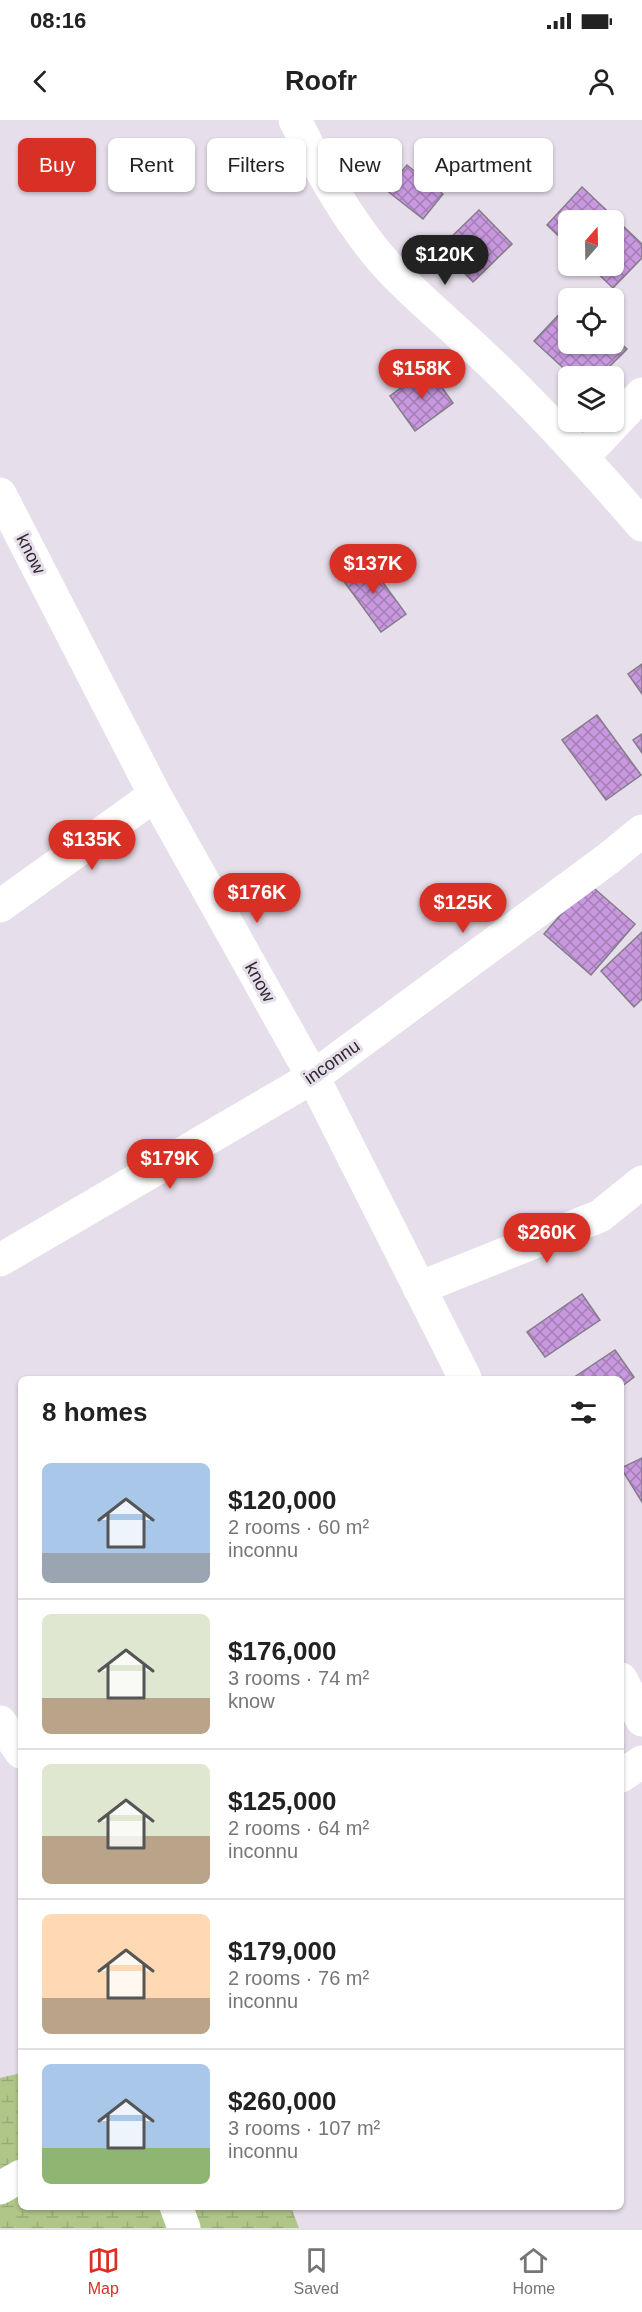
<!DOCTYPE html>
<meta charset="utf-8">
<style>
:root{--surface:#fff;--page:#f2f2f2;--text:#222;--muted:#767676;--line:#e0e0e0;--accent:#d93025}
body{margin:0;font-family:Helvetica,sans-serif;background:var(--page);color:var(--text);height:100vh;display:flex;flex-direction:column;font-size:22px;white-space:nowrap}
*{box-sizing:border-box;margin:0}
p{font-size:20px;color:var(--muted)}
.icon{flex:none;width:33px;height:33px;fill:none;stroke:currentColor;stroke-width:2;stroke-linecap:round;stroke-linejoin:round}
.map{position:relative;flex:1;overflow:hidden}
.panel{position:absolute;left:18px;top:1256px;width:606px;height:834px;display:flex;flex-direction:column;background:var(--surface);border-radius:9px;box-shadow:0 2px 4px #0004}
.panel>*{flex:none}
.hud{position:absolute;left:18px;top:18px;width:606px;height:54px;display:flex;gap:12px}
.needle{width:39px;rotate:20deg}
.buttons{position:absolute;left:558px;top:90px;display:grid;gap:12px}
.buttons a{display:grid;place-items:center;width:66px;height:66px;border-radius:9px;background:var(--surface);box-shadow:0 2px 4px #0004;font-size:30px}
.price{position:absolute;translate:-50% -51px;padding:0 14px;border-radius:21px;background:var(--accent);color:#fff;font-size:20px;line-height:39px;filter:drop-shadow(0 2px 3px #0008)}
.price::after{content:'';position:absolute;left:50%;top:36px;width:18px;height:14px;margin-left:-9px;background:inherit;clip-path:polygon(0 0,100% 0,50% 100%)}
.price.current{background:#222;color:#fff}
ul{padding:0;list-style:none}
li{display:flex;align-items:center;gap:18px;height:150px;padding:0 24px}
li+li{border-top:2px solid var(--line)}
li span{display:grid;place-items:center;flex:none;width:168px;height:120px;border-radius:9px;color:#555}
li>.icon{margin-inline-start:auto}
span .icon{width:72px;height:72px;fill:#fffc;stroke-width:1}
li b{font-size:26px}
h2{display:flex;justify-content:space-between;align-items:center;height:72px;padding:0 24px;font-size:26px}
.tag{padding:0 21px;border-radius:9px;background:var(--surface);box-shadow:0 2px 4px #0004;font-size:21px;line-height:54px}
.tag.current{background:var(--accent);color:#fff}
.status{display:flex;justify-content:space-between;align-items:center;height:42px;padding:0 30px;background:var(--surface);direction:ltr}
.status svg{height:16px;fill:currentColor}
header{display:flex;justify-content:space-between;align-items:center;height:78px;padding:0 24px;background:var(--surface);font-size:27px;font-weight:700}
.tabs{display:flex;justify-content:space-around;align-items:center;height:84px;border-top:2px solid var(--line);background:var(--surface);font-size:16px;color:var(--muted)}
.tabs a{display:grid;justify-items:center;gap:3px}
.tabs .current{color:var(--accent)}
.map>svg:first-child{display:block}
</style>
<div class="status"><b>08:16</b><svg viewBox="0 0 49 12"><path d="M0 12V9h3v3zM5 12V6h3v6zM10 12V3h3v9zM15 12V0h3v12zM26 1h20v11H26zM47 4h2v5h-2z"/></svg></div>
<header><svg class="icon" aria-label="back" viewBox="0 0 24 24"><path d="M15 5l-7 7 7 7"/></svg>Roofr<svg class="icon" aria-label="person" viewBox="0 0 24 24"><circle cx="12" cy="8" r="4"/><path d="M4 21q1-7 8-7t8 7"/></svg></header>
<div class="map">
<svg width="642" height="2108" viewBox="0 0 642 2108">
<defs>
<pattern id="wetland-marsh" width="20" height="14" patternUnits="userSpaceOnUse" patternTransform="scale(1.5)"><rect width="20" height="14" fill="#b0c689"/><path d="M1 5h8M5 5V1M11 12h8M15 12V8" fill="none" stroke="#98aa77"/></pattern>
<pattern id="building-cross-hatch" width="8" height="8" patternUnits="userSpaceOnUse" patternTransform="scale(1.5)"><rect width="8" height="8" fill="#c999df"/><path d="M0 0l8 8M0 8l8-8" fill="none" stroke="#a47db5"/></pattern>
</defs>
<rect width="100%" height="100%" fill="#e6deea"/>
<path fill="url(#wetland-marsh)" d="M21 1953V2086L291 2087 299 2108H0V1958Z"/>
<g fill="url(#building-cross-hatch)" stroke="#847d88" stroke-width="1.5">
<path d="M407 45 443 74 423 99 386 70Z"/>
<path d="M582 67 642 124V138L613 168 590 146H614V100H568V125L547 105Z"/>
<path d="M479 90 512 124 473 162 440 128Z"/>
<path d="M568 185V224H614V217L627 229 600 256H572L534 221Z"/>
<path d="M428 248 453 283 415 311 390 276Z"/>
<path d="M365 438 406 494 381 512 340 456Z"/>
<path d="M642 544V574L628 554Z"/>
<path d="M597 595 641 655 606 680 562 620Z"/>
<path d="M642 614V633L633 620Z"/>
<path d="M588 763 635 804 591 855 544 814Z"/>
<path d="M642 812V879L634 887 601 851Z"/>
<path d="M582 1174 600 1200 545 1237 527 1212Z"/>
<path d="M615 1230 634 1257 621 1267V1258H573Z"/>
<path d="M642 1338V1382L621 1348Z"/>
</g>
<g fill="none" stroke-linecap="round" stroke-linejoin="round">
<g stroke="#fff" stroke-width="33">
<path d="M295 0C320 51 356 115 397 156 431 190 469 221 503 255 552 303 597 353 642 405"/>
<path d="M583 337 642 274"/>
<path d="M0 374 155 675 313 957 465 1258"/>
<path d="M0 786 155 675"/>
<path d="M0 1140 313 957 609 738 642 711"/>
<path d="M419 1168 600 1096 642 1062"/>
<path d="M621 1559 642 1600"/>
<path d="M0 1602 21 1632"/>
<path d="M621 1656 642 1642"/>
<path d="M0 2068 21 2056"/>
<path d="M176 2086 184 2108"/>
</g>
</g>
<g text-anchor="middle" stroke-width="6" stroke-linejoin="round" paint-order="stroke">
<g font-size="18" fill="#2d2a2e" stroke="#e6deea">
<text transform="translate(31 434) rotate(63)" y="6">know</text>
<text transform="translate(260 862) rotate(61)" y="6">know</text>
<text transform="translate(332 942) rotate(-35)" y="6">inconnu</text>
</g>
</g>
</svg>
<div class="buttons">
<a><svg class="needle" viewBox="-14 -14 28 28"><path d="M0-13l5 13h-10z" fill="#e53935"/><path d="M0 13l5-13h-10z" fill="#767676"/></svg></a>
<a><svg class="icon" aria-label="locate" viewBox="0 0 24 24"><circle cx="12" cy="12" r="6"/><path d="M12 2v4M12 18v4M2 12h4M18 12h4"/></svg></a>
<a><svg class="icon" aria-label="layers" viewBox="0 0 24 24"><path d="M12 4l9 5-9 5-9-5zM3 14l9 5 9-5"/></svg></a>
</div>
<b class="price current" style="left:445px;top:166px">$120K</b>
<b class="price" style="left:422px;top:280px">$158K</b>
<b class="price" style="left:373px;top:475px">$137K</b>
<b class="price" style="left:92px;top:751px">$135K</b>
<b class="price" style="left:257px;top:804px">$176K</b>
<b class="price" style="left:463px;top:814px">$125K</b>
<b class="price" style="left:170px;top:1070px">$179K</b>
<b class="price" style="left:547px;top:1144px">$260K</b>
<div class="hud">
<a class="tag current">Buy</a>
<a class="tag">Rent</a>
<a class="tag">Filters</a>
<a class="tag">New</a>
<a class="tag">Apartment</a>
</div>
<section class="panel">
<h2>8 homes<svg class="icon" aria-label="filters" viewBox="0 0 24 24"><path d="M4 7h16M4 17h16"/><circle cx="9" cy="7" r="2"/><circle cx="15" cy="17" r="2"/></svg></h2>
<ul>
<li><span style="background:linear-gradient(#a9c7e8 75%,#9aa5b1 0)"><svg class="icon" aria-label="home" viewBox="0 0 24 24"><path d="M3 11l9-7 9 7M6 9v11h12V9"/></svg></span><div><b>$120,000</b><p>2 rooms · 60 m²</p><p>inconnu</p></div></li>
<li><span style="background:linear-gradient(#dfe7d0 70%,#b9a48a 0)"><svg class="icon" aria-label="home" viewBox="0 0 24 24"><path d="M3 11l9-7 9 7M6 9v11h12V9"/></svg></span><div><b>$176,000</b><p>3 rooms · 74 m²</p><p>know</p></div></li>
<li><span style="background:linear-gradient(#dfe7d0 60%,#b9a48a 0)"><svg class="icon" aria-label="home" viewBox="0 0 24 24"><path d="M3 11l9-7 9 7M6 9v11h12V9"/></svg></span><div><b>$125,000</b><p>2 rooms · 64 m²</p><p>inconnu</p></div></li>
<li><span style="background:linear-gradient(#ffd9b3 70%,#b9a48a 0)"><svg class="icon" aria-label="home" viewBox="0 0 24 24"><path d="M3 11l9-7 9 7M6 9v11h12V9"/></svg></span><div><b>$179,000</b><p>2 rooms · 76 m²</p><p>inconnu</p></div></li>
<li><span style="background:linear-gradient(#a9c7e8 70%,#8fb573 0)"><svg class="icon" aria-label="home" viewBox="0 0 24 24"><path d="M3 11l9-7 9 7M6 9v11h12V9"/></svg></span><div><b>$260,000</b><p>3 rooms · 107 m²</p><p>inconnu</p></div></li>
</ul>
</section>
</div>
<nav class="tabs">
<a class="current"><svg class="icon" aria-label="map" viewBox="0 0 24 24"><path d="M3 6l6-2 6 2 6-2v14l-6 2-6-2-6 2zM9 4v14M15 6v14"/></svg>Map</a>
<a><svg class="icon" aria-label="saved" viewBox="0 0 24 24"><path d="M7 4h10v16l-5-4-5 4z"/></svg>Saved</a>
<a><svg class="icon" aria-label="home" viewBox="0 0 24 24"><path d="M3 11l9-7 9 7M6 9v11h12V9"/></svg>Home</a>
</nav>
